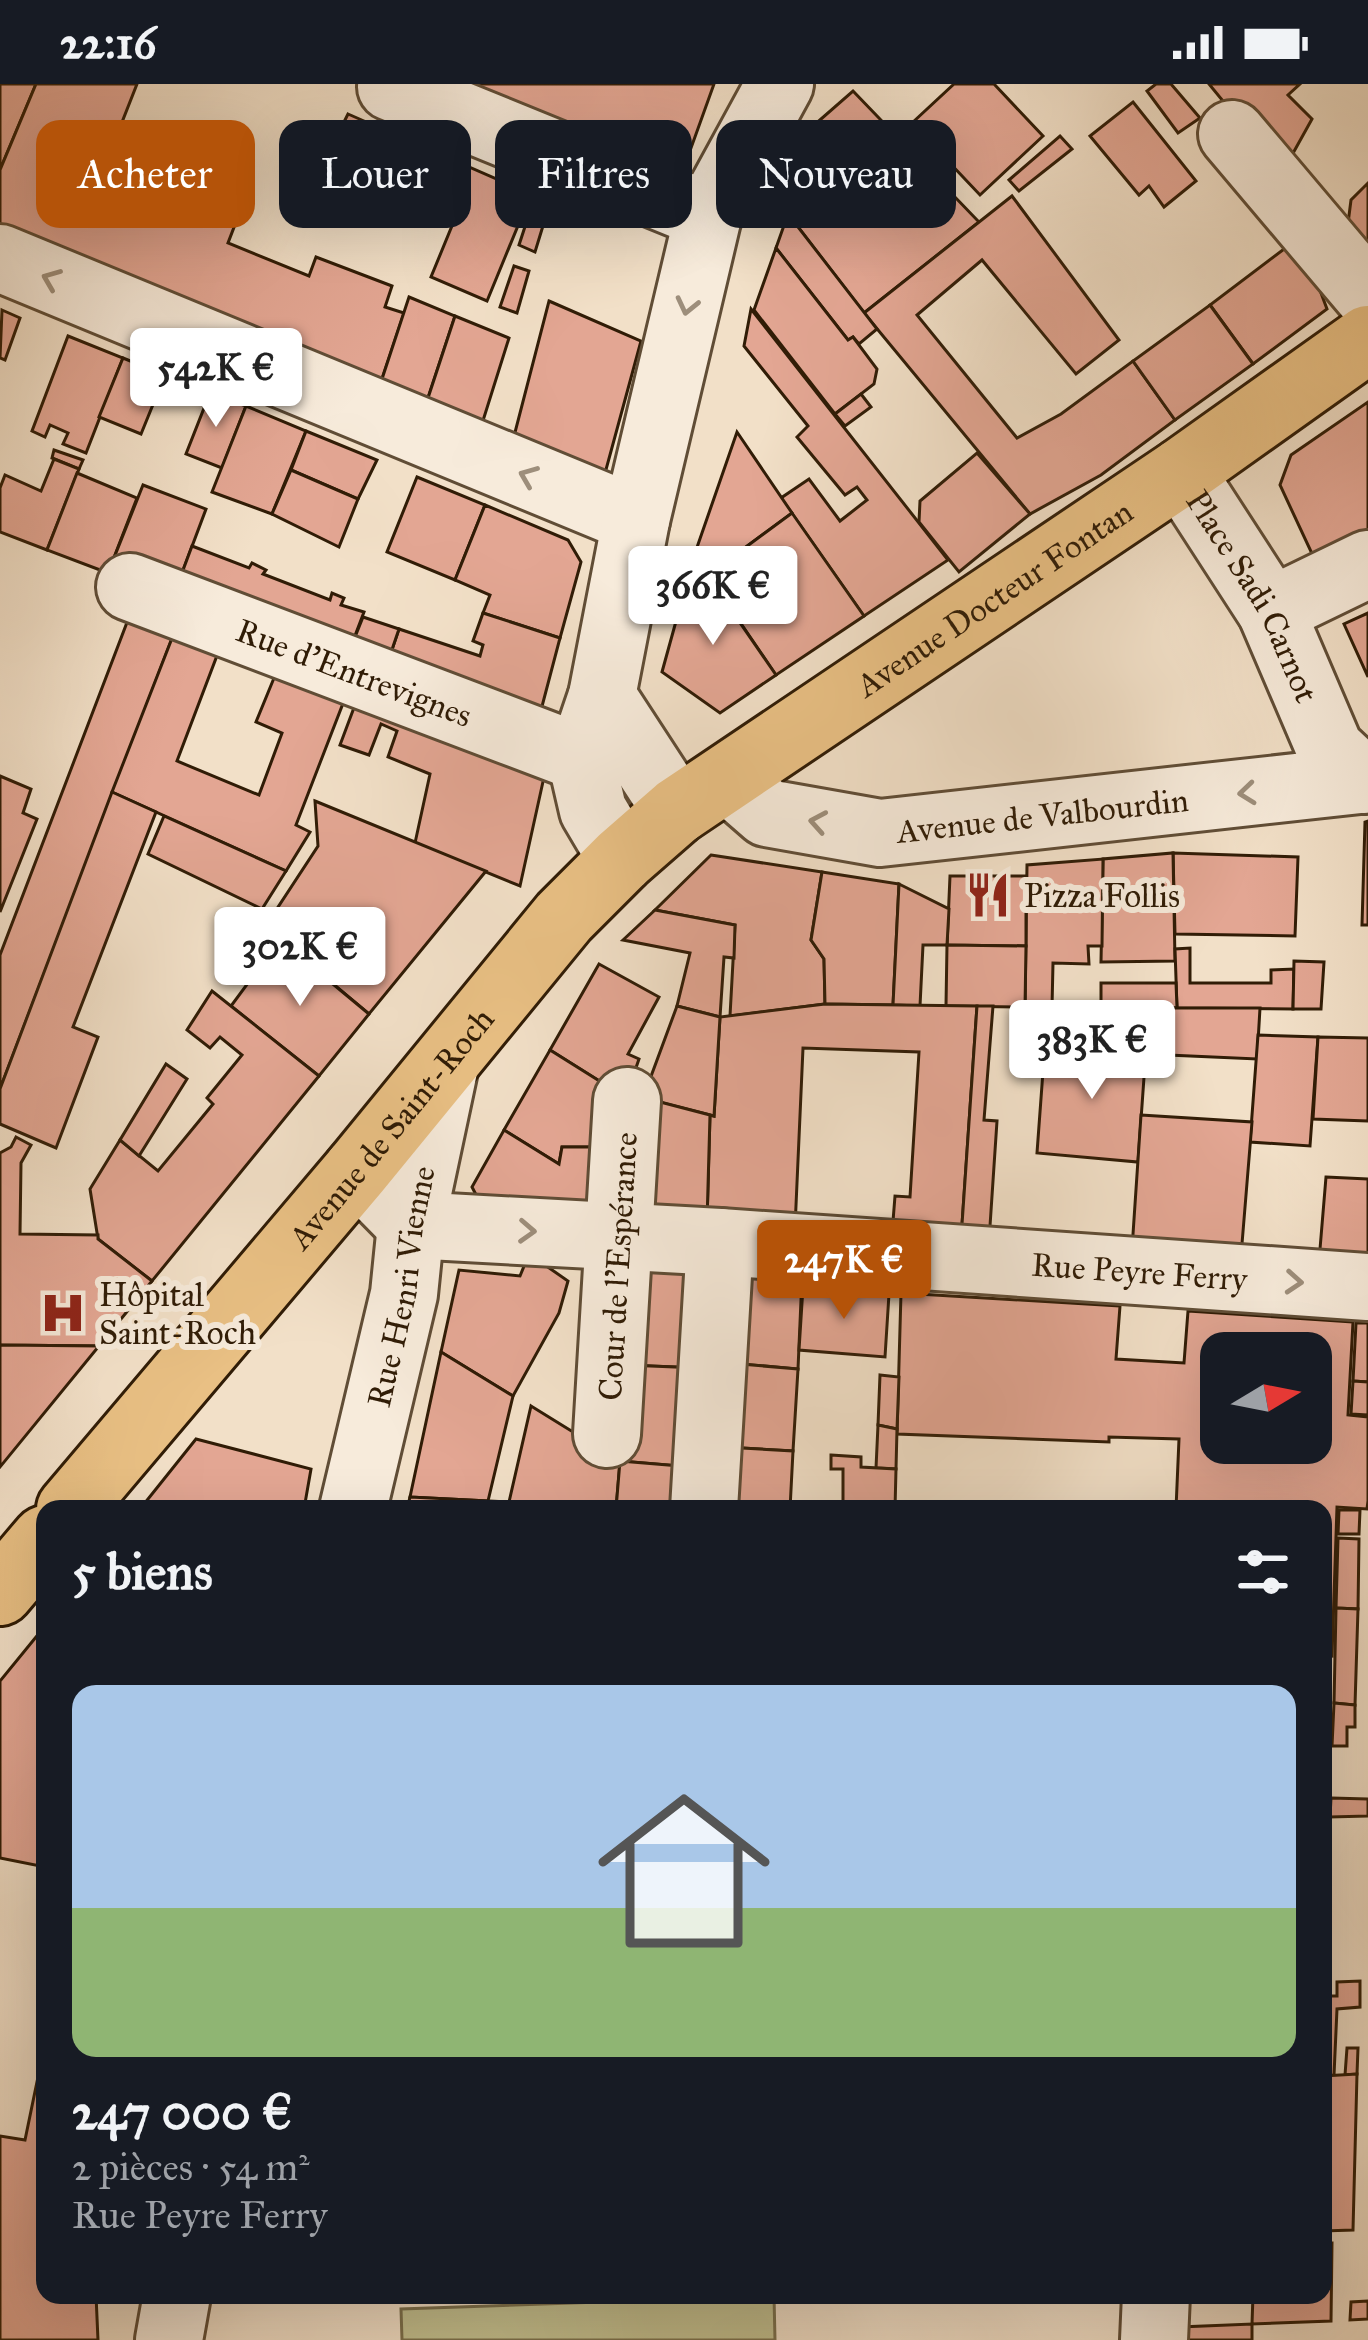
<!DOCTYPE html>
<html lang="fr">
<meta charset="utf-8">
<style>
:root{--surface:#171b24;--page:#20242c;--text:#f1f3f6;--muted:#9ea1a6;--line:#363941;--accent:#b45309}
body{margin:0;font-family:"IM FELL Great Primer",serif;background:var(--page);color:var(--text);height:100vh;display:flex;flex-direction:column;font-size:45px;white-space:nowrap}
*{box-sizing:border-box;margin:0}
p{font-size:39px;color:var(--muted)}
.icon{flex:none;width:66px;height:66px;fill:none;stroke:currentColor;stroke-width:2;stroke-linecap:round;stroke-linejoin:round}
.map{position:relative;flex:1;overflow:hidden}
.details{position:absolute;left:36px;top:1416px;width:1296px;height:804px;display:flex;flex-direction:column;background:var(--surface);border-radius:24px;box-shadow:0 12px 48px #0002}
.details>*{flex:none}
.banner{position:absolute;left:36px;top:36px;width:1296px;height:108px;display:flex;gap:24px}
.needle{width:78px;rotate:80deg}
.controls{position:absolute;left:1200px;top:1248px;display:grid;gap:24px}
.controls a{display:grid;place-items:center;width:132px;height:132px;border-radius:24px;background:var(--surface);box-shadow:0 12px 48px #0002;font-size:60px}
.price{position:absolute;translate:-50% -102px;padding:0 27px;border-radius:12px;background:#fff;color:#222;font-size:39px;line-height:78px;filter:drop-shadow(0 3px 6px #0008)}
.price::after{content:'';position:absolute;left:50%;top:72px;width:36px;height:27px;margin-left:-18px;background:inherit;clip-path:polygon(0 0,100% 0,50% 100%)}
.price.on{background:var(--accent);color:#fff}
ul{padding:0;list-style:none}
li{display:grid;align-content:center;gap:24px;height:636px;padding:0 36px}
li+li{border-top:3px solid var(--line)}
li span{display:grid;place-items:center;height:372px;border-radius:24px;color:#555}
li>.icon{margin-inline-start:auto}
span .icon{width:216px;height:216px;fill:#fffc;stroke-width:1}
li b{font-size:51px}
h2{display:flex;justify-content:space-between;align-items:center;height:144px;padding:0 36px;font-size:51px}
.chip{padding:0 42px;border-radius:24px;background:var(--surface);box-shadow:0 12px 48px #0002;font-size:42px;line-height:108px}
.chip.on{background:var(--accent);color:#fff}
.status{display:flex;justify-content:space-between;align-items:center;height:84px;padding:0 60px;background:var(--surface);direction:ltr}
.status svg{height:33px;fill:currentColor}
.map>svg:first-child{display:block}
</style>
<div class="status"><b>22:16</b><svg viewBox="0 0 49 12"><path d="M0 12V9h3v3zM5 12V6h3v6zM10 12V3h3v9zM15 12V0h3v12zM26 1h20v11H26zM47 4h2v5h-2z"/></svg></div>
<div class="map">
<svg width="1368" height="2256" viewBox="0 0 1368 2256">
<rect width="100%" height="100%" fill="#f2e0c8"/>
<filter id="stains"><feTurbulence type="fractalNoise" baseFrequency=".00167" numOctaves="4"/><feColorMatrix values="0 0 0 0 .2 0 0 0 0 .09 0 0 0 0 .02 0 0 0 .5 -.17"/></filter>
<radialGradient id="worn" r=".72"><stop offset=".6" stop-color="#630" stop-opacity="0"/><stop offset="1" stop-color="#630" stop-opacity=".3"/></radialGradient>
<path fill="#c2c090" stroke="#796e4b" stroke-width="3" d="M774 2212 775 2256H402L401 2225Z"/>
<g fill="#e3a693" stroke="#301c06" stroke-width="3" fill-rule="evenodd">
<path d="M0 0H36L0 86Z"/>
<path d="M36 0H137L95 107 153 129 162 109 236 138 228 159 309 192 316 173 392 202 385 223 404 229 380 301 0 143V86Z"/>
<path d="M453 0H714L686 78 661 89Z"/>
<path d="M954 0H994L1043 52 980 111 912 39Z"/>
<path d="M1156 0H1171L1200 34 1178 49 1147 7Z"/>
<path d="M1209 0H1300L1288 11 1312 35 1282 89Z"/>
<path d="M853 7 979 138 864 229 788 130 814 107 798 87 820 68 805 49Z"/>
<path d="M1133 18 1196 97 1164 123 1149 102 1139 111 1090 52Z"/>
<path d="M348 30 531 110 487 217 431 193 456 132 326 74Z"/>
<path d="M1060 52 1072 65 1019 107 1009 96Z"/>
<path d="M1368 99V178L1346 155 1351 116Z"/>
<path d="M535 112 550 119 535 168 519 161Z"/>
<path d="M1012 112 1119 256 1076 290 982 176 917 231 1017 354 1061 330 1133 277 1175 336 1101 391 1030 430 864 229Z"/>
<path d="M788 130 877 245 859 260 853 253 848 256 776 164Z"/>
<path d="M1300 153 1327 225 1253 280 1210 221Z"/>
<path d="M776 164 848 256 853 253 877 285 874 300 835 330 754 226Z"/>
<path d="M514 182 529 187 517 229 500 223Z"/>
<path d="M409 213 455 232 426 320 380 301Z"/>
<path d="M549 217 641 257 604 393 513 356Z"/>
<path d="M1210 221 1253 280 1175 336 1133 277Z"/>
<path d="M751 225 948 476 864 532 781 414 809 395 840 437 867 416 857 403 845 411 797 353 808 342 744 262Z"/>
<path d="M2 226 20 234 5 276 0 274Z"/>
<path d="M455 232 509 254 481 343 426 320Z"/>
<path d="M68 252 123 274 86 369 63 360 68 349 50 341 45 353 32 347Z"/>
<path d="M123 274 165 291 141 350 99 333Z"/>
<path d="M210 309 246 322 222 384 186 370Z"/>
<path d="M861 310 871 323 845 342 835 330Z"/>
<path d="M1368 318V450L1314 474 1280 401 1291 371Z"/>
<path d="M246 322 306 347 272 430 212 408Z"/>
<path d="M306 347 377 376 358 415 291 386Z"/>
<path d="M737 348 792 429 708 491 694 472Z"/>
<path d="M54 366 83 376 79 385 52 374Z"/>
<path d="M977 369 1030 430 959 488 919 438 920 417Z"/>
<path d="M54 375 79 385 47 466 0 448V404L5 391 41 407Z"/>
<path d="M291 386 358 415 339 463 272 430Z"/>
<path d="M77 389 137 414 108 489 47 466Z"/>
<path d="M417 393 485 421 455 496 387 468Z"/>
<path d="M143 401 206 425 173 513 108 489Z"/>
<path d="M485 421 568 456 581 478 560 554 483 529 490 511 455 496Z"/>
<path d="M792 429 864 532 776 591 708 491Z"/>
<path d="M192 462 249 484 252 479 266 486 263 490 330 516 332 509 344 514 341 521 364 528 345 578 173 513Z"/>
<path d="M694 472 776 591 720 629 662 588Z"/>
<path d="M131 528 176 544 0 1005V871Z"/>
<path d="M483 529 560 554 535 649 383 592 399 545 480 572 483 561 473 557Z"/>
<path d="M1368 529V593L1344 540Z"/>
<path d="M363 533 399 545 383 592 345 578Z"/>
<path d="M176 544 221 561 177 677 259 711 282 649 256 638 274 594 289 587 347 609 296 741 310 748 286 787 112 708Z"/>
<path d="M358 613 546 684 520 802 415 759 430 690 388 673 397 647 381 640 369 671 340 661Z"/>
<path d="M0 692 31 705 23 729 37 735 0 828Z"/>
<path d="M112 708 156 728 73 943 98 953 56 1064 0 1040V1005Z"/>
<path d="M315 717 486 787 369 930 265 843 318 762Z"/>
<path d="M164 732 286 787 262 825 148 770Z"/>
<path d="M1368 737V841H1362L1365 738Z"/>
<path d="M1173 769 1298 773 1295 852 1175 850Z"/>
<path d="M1173 769 1175 877 1101 878 1103 775Z"/>
<path d="M711 771 822 788 811 856 824 875 825 920 730 932 735 841 655 826Z"/>
<path d="M1103 775 1102 862H1088L1089 880 1053 879 1052 923H1025L1027 781Z"/>
<path d="M822 788 899 800 893 921 825 920 824 875 811 856Z"/>
<path d="M950 792H1026V862L947 861Z"/>
<path d="M899 800 949 825 947 861H923L920 922 893 921Z"/>
<path d="M655 826 735 841 734 874 724 873 720 933 677 922 690 869 623 856Z"/>
<path d="M280 856 369 930 319 992 231 922Z"/>
<path d="M947 861 1026 862 1025 923 946 922Z"/>
<path d="M1190 864V899H1271V886L1294 885 1293 925 1177 924 1175 865Z"/>
<path d="M1294 877 1324 878 1321 925H1293Z"/>
<path d="M599 880 659 913 628 970 639 975 628 1007 609 1003 550 966Z"/>
<path d="M1101 899H1176L1177 924 1101 923Z"/>
<path d="M212 907 319 992 152 1197 98 1155 90 1105 120 1056 158 1087 213 1020 207 1014 242 971 220 953 210 964 187 946Z"/>
<path d="M825 920 977 922 961 1155 892 1150 895 1112 910 1113 919 968 803 964 795 1144 707 1138 710 1031 714 1032 720 933Z"/>
<path d="M677 922 720 933 714 1032 643 1014Z"/>
<path d="M977 922H993L984 1036 997 1037 989 1157 961 1155Z"/>
<path d="M1149 924H1260L1257 975 1146 970Z"/>
<path d="M1258 951 1318 953 1310 1062 1250 1058Z"/>
<path d="M1318 953 1368 954V1037L1313 1035Z"/>
<path d="M1045 960 1146 965 1138 1078 1037 1069Z"/>
<path d="M550 966 609 1003 606 1063H562L559 1080 504 1046Z"/>
<path d="M166 980 187 995 139 1072 120 1056Z"/>
<path d="M641 1013 710 1031 707 1138 632 1144Z"/>
<path d="M1141 1031 1252 1038 1241 1172 1132 1165Z"/>
<path d="M504 1046 559 1080 562 1063H606L601 1141 485 1128 472 1103Z"/>
<path d="M16 1053 31 1061 21 1079 20 1150 98 1151V1155L152 1197 99 1262 0 1261V1069L11 1063Z"/>
<path d="M1326 1093 1368 1095V1180L1319 1177Z"/>
<path d="M529 1170 568 1197 559 1229 513 1312 441 1268 459 1186 520 1192Z"/>
<path d="M634 1175 706 1185 699 1284 626 1281Z"/>
<path d="M735 1188 802 1193 798 1285 729 1279Z"/>
<path d="M803 1203 889 1210 885 1273 799 1266Z"/>
<path d="M901 1209 1120 1222 1116 1275 1184 1279 1188 1227 1353 1238 1348 1331 1368 1333V1417L1367 1425 1337 1423 1332 1572 1323 1571V1425H1176L1179 1355 1109 1353V1358L897 1350ZM1221 1269H1311V1359H1221Z"/>
<path d="M1356 1239H1368V1298L1353 1297Z"/>
<path d="M0 1261 99 1262 0 1383Z"/>
<path d="M441 1268 513 1312 488 1417 410 1413Z"/>
<path d="M729 1279 798 1285 793 1367 724 1363Z"/>
<path d="M626 1281 699 1284 692 1383 620 1377Z"/>
<path d="M880 1291 899 1293 897 1345 878 1341Z"/>
<path d="M1353 1297 1368 1298V1331L1351 1330Z"/>
<path d="M531 1322 620 1377 616 1425H407L410 1413 509 1418Z"/>
<path d="M878 1341 897 1345 896 1385 876 1384Z"/>
<path d="M196 1355 311 1385 304 1425H140Z"/>
<path d="M724 1363 793 1367 790 1425H721Z"/>
<path d="M831 1371 861 1373V1383L896 1385 895 1425H843V1385H831Z"/>
<path d="M620 1377 692 1383 689 1425H616Z"/>
<path d="M1339 1426H1360L1359 1450H1338Z"/>
<path d="M1338 1454 1359 1455 1358 1525 1336 1524Z"/>
<path d="M1336 1524 1358 1525 1355 1621 1334 1619Z"/>
<path d="M45 1542V1783L0 1774V1597Z"/>
<path d="M1334 1619 1355 1621V1643H1347V1662H1332Z"/>
<path d="M1323 1669H1330L1323 1850Z"/>
<path d="M1331 1714 1368 1715V1732L1330 1733Z"/>
<path d="M1360 1897V1923L1337 1925 1334 1991 1323 1992V1912H1337V1898Z"/>
<path d="M45 1959V2211H96L98 2256H0V2052L25 2056Z"/>
<path d="M1347 1964H1358L1357 1990 1345 1991Z"/>
<path d="M1357 1990 1353 2146 1323 2147V1992Z"/>
<path d="M1323 2159H1332L1331 2237 1252 2240 1253 2211H1323Z"/>
<path d="M1368 2217V2235L1350 2236 1351 2218Z"/>
<path d="M1252 2240V2256H1180V2243Z"/>
</g>
<g fill="none" stroke-linecap="round" stroke-linejoin="round">
<g stroke="#604d36" stroke-width="72">
<g id="minor">
<path d="M391 3 708 132"/>
<path d="M1232 50 1368 211"/>
<path d="M0 174 636 436"/>
<path id="s1" d="M1181 388 1271 527 1330 665 1363 696"/>
<path id="s2" d="M130 503 581 674"/>
<path d="M1271 527 1368 480"/>
<path d="M602 612 677 727"/>
<path id="s3" d="M728 695 767 729 880 749 1368 695"/>
<path d="M622 775 593 726 581 674 602 612 636 436 708 132 780 0"/>
<path id="s4" d="M357 1086 411 1141 720 1158 1368 1203"/>
<path id="s5" d="M607 1350 627 1017"/>
<path id="s6" d="M353 1425 404 1210 411 1141 445 981"/>
<path d="M704 1425 720 1158"/>
<path d="M169 2256 177 2211"/>
<path d="M1154 2256 1156 2211"/>
</g>
</g>
<g stroke="#301c06" stroke-width="72">
<g id="major">
<path id="s7" d="M70 1425 357 1086 564 833 622 775 677 727 1181 388 1368 255"/>
<path d="M0 1508 45 1455"/>
</g>
</g>
<use href="#minor" stroke="#f7ebdb" stroke-width="66"/>
<use href="#major" stroke="#e9c084" stroke-width="66"/>
</g>
<defs><path id="oneway-chevron" d="M-2-3.5L2.5 0L-2 3.5" fill="none" stroke-width="1.6" stroke-linecap="round" stroke-linejoin="round" transform="scale(3)"/></defs>
<g stroke="#9d8e7b">
<use href="#oneway-chevron" transform="translate(51 195) rotate(-158)"/>
<use href="#oneway-chevron" transform="translate(687 222) rotate(103)"/>
<use href="#oneway-chevron" transform="translate(528 392) rotate(-158)"/>
<use href="#oneway-chevron" transform="translate(1247 709) rotate(174)"/>
<use href="#oneway-chevron" transform="translate(818 738) rotate(-170)"/>
<use href="#oneway-chevron" transform="translate(527 1147) rotate(3)"/>
<use href="#oneway-chevron" transform="translate(1294 1198) rotate(4)"/>
</g>
<defs>
<g id="restaurant-bare" transform="scale(3.6)"><path d="M-5-6h1v4h1v-4h1v4h1v-4h1v5L-1.5 .5V6h-2V.5L-5-1ZM5-6V6H3V1.5H1.5Q1.5-4 5-6Z" fill="#8f2418" stroke="#f7ebdb" stroke-width="2.5" paint-order="stroke"/></g>
<g id="hospital-bare" transform="scale(3.6)"><path d="M-5-5h3v3.5h4V-5h3V5h-3V1.5h-4V5h-3Z" fill="#8f2418" stroke="#f7ebdb" stroke-width="2.5" paint-order="stroke"/></g>
</defs>
<g fill-rule="evenodd">
<use href="#restaurant-bare" x="988" y="811"/>
<use href="#hospital-bare" x="63" y="1229"/>
</g>
<g text-anchor="middle" stroke-width="12" stroke-linejoin="round" paint-order="stroke">
<g font-size="33" fill="#301c06" stroke="#f7ebdb">
<text dy="12" stroke="none"><textPath href="#s1" startOffset="144">Place Sadi Carnot</textPath></text>
<text dy="12" stroke="none"><textPath href="#s7" startOffset="1308">Avenue Docteur Fontan</textPath></text>
<text dy="12" stroke="none"><textPath href="#s2" startOffset="240">Rue d'Entrevignes</textPath></text>
<text dy="12" stroke="none"><textPath href="#s3" startOffset="330">Avenue de Valbourdin</textPath></text>
<text dy="12" stroke="none"><textPath href="#s7" startOffset="498">Avenue de Saint-Roch</textPath></text>
<text dy="12" stroke="none"><textPath href="#s5" startOffset="168">Cour de l'Espérance</textPath></text>
<text dy="12" stroke="none"><textPath href="#s4" startOffset="807">Rue Peyre Ferry</textPath></text>
<text dy="12" stroke="none"><textPath href="#s6" startOffset="228">Rue Henri Vienne</textPath></text>
</g>
<g font-size="33" fill="#301c06" stroke="#f7ebdb" text-anchor="start">
<text x="1024" y="823">Pizza Follis</text>
<text x="99" y="1222">Hôpital<tspan x="99" dy="38">Saint-Roch</tspan></text>
</g>
</g>
<rect width="100%" height="100%" filter="url(#stains)"/>
<rect width="100%" height="100%" fill="url(#worn)"/>
</svg>
<div class="controls">
<a><svg class="needle" viewBox="-14 -14 28 28"><path d="M0-13l5 13h-10z" fill="#e53935"/><path d="M0 13l5-13h-10z" fill="#9ea1a6"/></svg></a>
</div>
<b class="price" style="left:216px;top:346px">542K €</b>
<b class="price" style="left:713px;top:564px">366K €</b>
<b class="price" style="left:300px;top:925px">302K €</b>
<b class="price" style="left:1092px;top:1018px">383K €</b>
<b class="price on" style="left:844px;top:1238px">247K €</b>
<div class="banner">
<a class="chip on">Acheter</a>
<a class="chip">Louer</a>
<a class="chip">Filtres</a>
<a class="chip">Nouveau</a>
</div>
<section class="details">
<h2>5 biens<svg class="icon" aria-label="filters" viewBox="0 0 24 24"><path d="M4 7h16M4 17h16"/><circle cx="9" cy="7" r="2"/><circle cx="15" cy="17" r="2"/></svg></h2>
<ul>
<li><span style="background:linear-gradient(#a9c7e8 60%,#8fb573 0)"><svg class="icon" aria-label="home" viewBox="0 0 24 24"><path d="M3 11l9-7 9 7M6 9v11h12V9"/></svg></span><div><b>247 000 €</b><p>2 pièces · 54 m²</p><p>Rue Peyre Ferry</p></div></li>
</ul>
</section>
</div>
